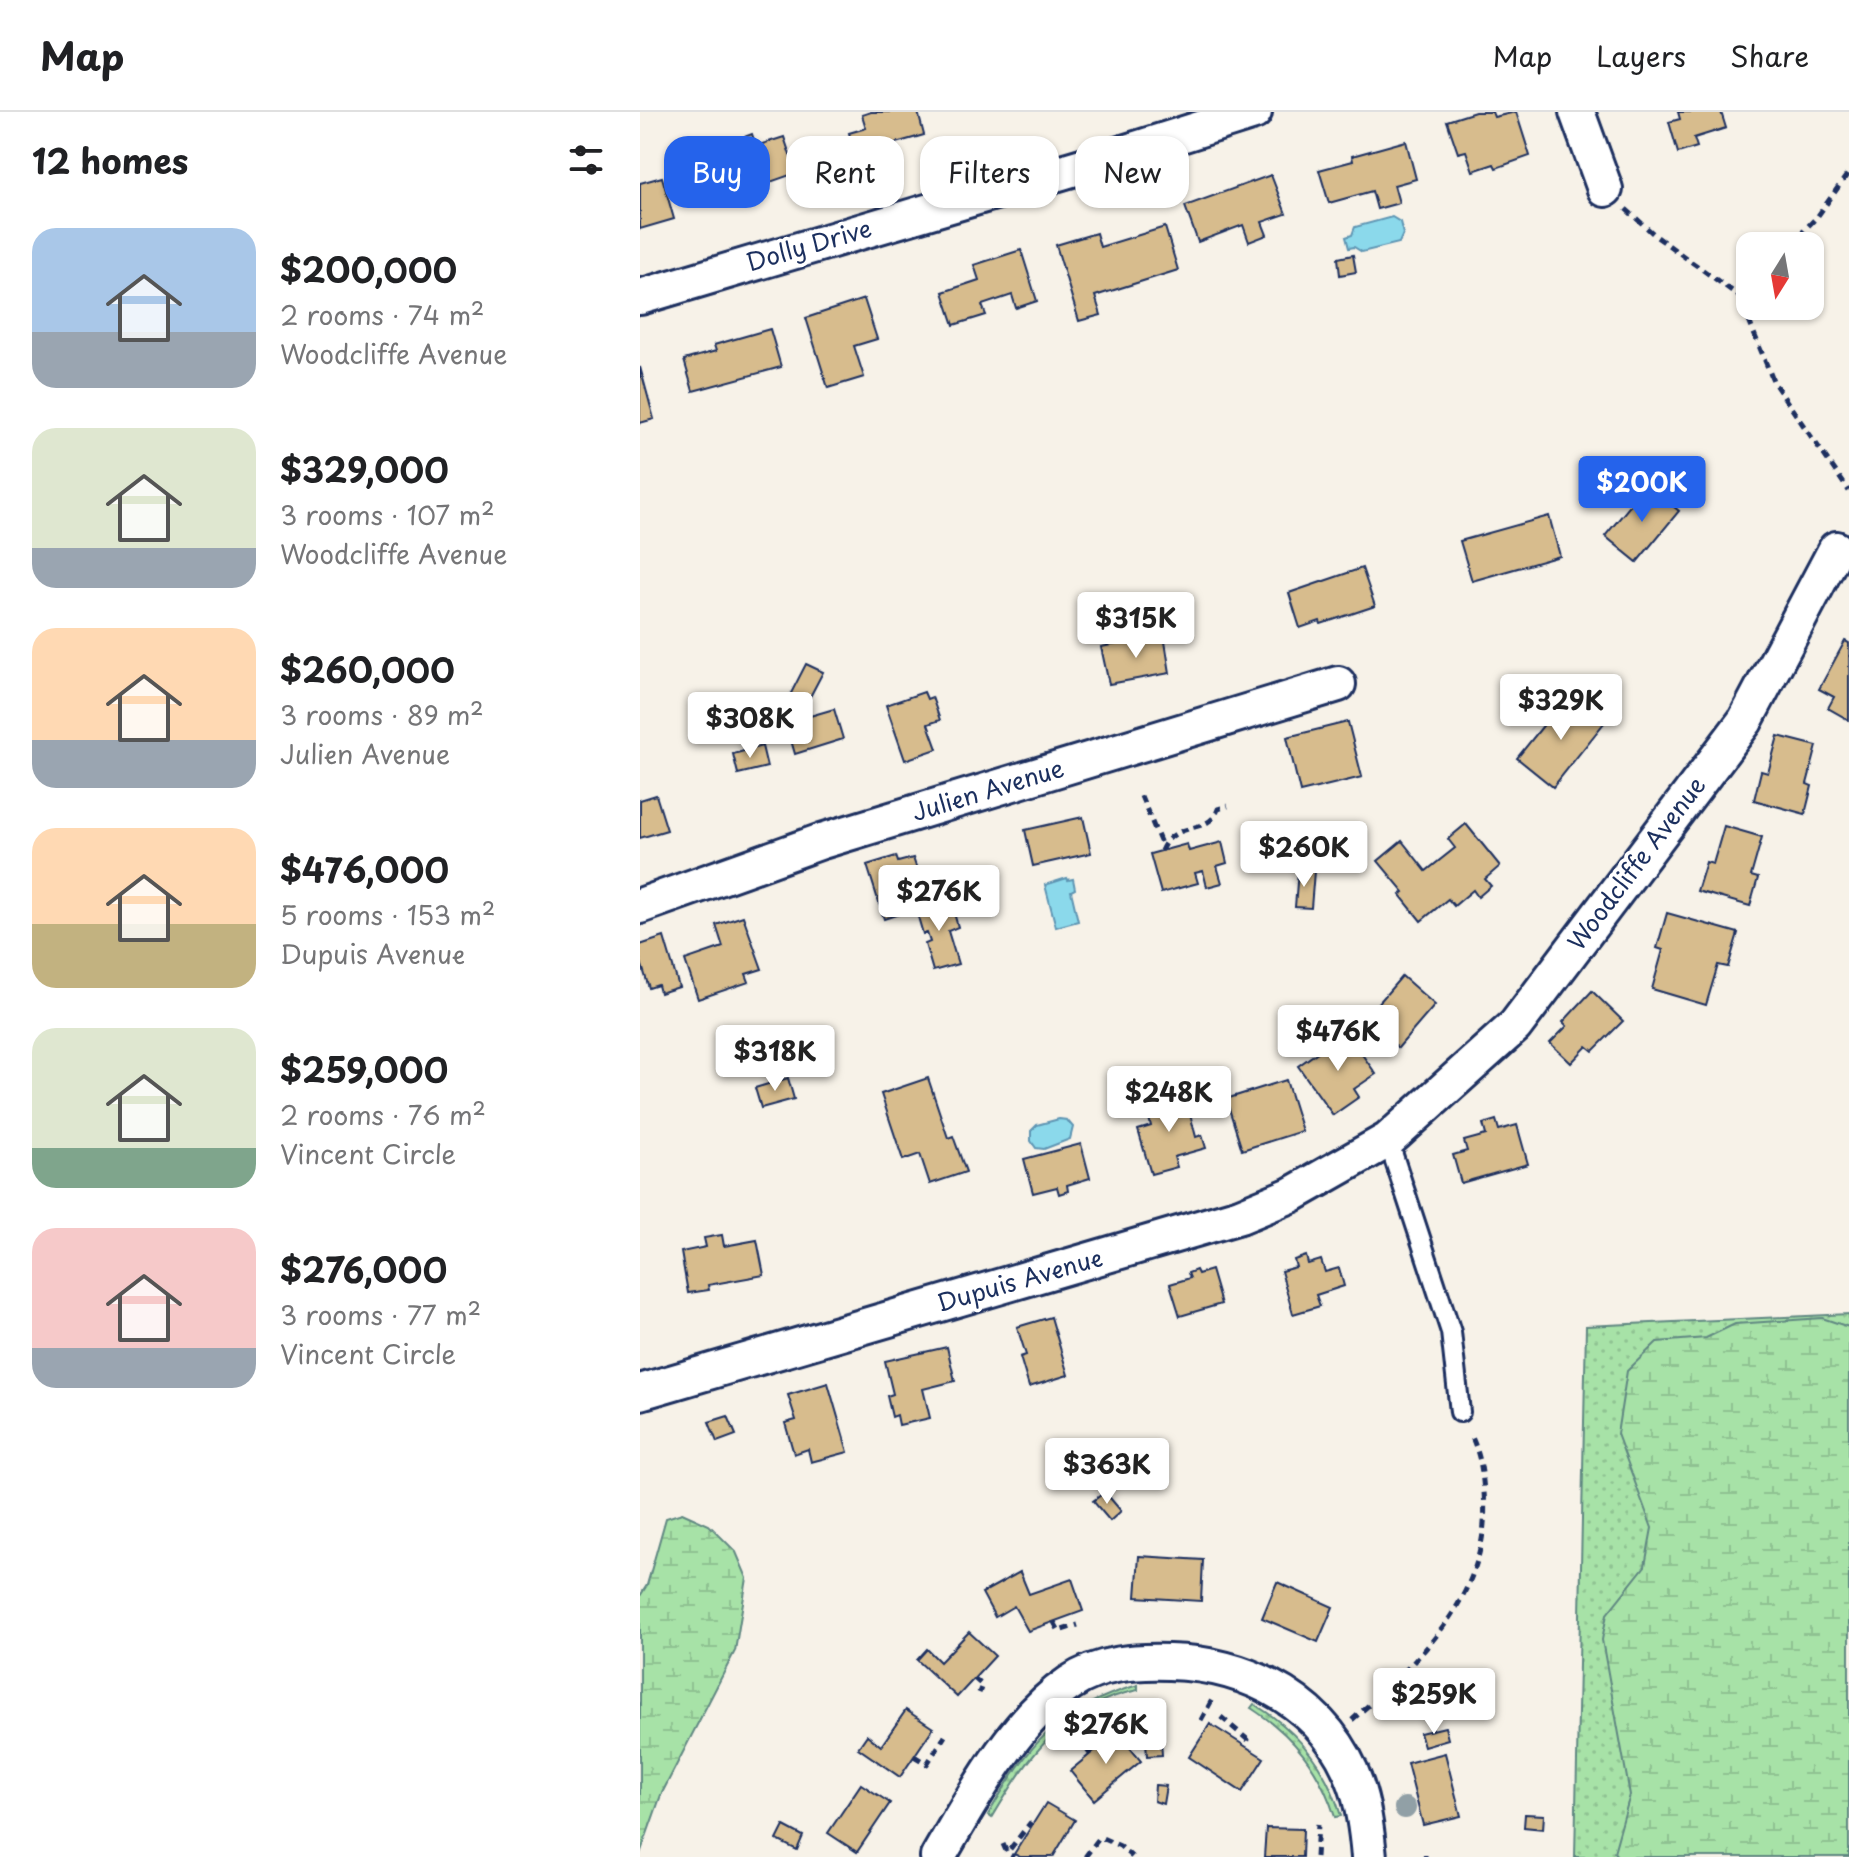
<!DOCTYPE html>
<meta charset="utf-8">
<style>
:root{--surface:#fff;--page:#f2f2f2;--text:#202124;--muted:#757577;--line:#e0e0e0;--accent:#2563eb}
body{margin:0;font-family:"Playpen Sans",sans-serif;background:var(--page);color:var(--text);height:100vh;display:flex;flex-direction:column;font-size:30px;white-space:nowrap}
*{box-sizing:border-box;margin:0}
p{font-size:26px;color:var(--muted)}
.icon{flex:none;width:44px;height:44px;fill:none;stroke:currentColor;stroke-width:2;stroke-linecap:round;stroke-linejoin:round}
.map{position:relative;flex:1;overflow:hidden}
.side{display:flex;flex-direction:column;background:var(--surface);width:640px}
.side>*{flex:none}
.top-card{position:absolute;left:24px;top:24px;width:760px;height:72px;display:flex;gap:16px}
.needle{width:52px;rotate:191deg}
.controls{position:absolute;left:1096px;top:120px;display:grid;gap:16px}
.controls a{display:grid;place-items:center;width:88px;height:88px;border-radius:16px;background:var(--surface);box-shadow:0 2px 6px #0004;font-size:40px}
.price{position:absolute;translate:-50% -68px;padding:0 18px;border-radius:8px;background:#fff;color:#222;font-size:26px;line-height:52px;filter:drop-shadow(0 2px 4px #0008)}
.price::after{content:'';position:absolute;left:50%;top:48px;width:24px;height:18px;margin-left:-12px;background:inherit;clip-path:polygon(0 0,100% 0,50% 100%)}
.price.on{background:var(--accent);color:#fff}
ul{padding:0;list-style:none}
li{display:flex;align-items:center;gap:24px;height:200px;padding:0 32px}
li span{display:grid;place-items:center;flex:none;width:224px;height:160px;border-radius:24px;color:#555}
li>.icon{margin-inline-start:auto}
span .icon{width:96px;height:96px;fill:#fffc;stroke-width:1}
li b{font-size:34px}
h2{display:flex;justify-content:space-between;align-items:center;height:96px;padding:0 32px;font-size:34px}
.pill{padding:0 28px;border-radius:24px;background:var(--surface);box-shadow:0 2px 6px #0004;font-size:28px;line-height:72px}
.pill.on{background:var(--accent);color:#fff}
header{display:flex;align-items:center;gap:48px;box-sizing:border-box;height:112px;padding:0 40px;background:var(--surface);border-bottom:2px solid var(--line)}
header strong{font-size:38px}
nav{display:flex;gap:44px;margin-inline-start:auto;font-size:28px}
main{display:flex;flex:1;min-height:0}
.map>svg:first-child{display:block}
</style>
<header>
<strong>Map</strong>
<nav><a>Map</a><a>Layers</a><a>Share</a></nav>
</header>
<main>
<section class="side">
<h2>12 homes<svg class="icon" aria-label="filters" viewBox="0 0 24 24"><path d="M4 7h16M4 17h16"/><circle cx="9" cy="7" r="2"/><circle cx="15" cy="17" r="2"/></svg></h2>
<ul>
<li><span style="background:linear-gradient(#a9c7e8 65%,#9aa5b1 0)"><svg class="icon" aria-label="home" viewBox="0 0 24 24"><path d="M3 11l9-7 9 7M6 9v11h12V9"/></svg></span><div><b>$200,000</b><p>2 rooms · 74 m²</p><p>Woodcliffe Avenue</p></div></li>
<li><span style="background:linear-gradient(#dfe7d0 75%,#9aa5b1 0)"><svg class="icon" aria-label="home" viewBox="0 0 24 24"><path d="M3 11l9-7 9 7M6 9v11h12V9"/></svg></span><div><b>$329,000</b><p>3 rooms · 107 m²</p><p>Woodcliffe Avenue</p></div></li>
<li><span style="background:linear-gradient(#ffd9b3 70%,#9aa5b1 0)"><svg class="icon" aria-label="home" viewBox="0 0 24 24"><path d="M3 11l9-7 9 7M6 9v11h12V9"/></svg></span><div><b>$260,000</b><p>3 rooms · 89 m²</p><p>Julien Avenue</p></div></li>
<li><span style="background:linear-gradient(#ffd9b3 60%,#c2b280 0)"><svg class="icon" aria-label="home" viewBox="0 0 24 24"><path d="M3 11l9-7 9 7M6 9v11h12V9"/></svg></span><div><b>$476,000</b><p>5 rooms · 153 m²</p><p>Dupuis Avenue</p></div></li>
<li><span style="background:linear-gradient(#dfe7d0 75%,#7fa58c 0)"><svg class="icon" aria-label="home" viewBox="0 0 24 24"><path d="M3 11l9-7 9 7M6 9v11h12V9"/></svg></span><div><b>$259,000</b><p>2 rooms · 76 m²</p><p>Vincent Circle</p></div></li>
<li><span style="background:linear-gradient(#f6c9c9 75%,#9aa5b1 0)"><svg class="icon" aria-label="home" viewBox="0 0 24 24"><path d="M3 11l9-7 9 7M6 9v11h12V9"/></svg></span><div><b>$276,000</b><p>3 rooms · 77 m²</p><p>Vincent Circle</p></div></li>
</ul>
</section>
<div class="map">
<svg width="1209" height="1745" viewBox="0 0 1209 1745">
<defs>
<pattern id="grass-dots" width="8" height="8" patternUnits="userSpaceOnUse" patternTransform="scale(2)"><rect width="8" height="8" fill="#a7e2a7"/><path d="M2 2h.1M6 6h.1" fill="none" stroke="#8fc292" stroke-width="1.8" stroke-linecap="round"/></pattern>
<pattern id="wetland-marsh" width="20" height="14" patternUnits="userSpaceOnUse" patternTransform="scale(2)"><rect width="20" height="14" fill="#a7e2a7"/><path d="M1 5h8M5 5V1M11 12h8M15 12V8" fill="none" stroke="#8fc292"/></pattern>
</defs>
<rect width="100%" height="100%" fill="#f7f2e8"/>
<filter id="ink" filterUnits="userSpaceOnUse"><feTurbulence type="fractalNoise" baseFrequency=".0125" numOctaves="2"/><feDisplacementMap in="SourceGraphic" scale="16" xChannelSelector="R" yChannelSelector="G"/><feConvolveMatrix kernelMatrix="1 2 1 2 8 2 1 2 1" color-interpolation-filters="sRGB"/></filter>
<g filter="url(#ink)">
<g fill="url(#grass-dots)" stroke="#618882" stroke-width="2">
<path d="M1209 1202V1745H935L946 1214Z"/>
<path d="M498 1573V1578C423 1593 388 1645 352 1706L348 1703C388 1633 417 1596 498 1573Z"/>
<path d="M614 1592C657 1618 687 1656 701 1704L695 1705C680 1657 653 1623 611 1596Z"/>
</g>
<g fill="url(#wetland-marsh)" stroke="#618882" stroke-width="2">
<path d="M1182 1206 1209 1215V1745H978L974 1740 990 1683 962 1528 967 1502 1005 1454 1012 1416 977 1322 987 1259 1017 1230 1066 1226 1095 1212Z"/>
<path d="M42 1401 69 1413 96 1440 107 1466 95 1539 21 1683 0 1742V1484L7 1473 26 1406Z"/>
</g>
<g fill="#8bd9eb" stroke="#5e95b3" stroke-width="2">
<path d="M752 105 760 110 763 122 759 131 722 140 714 135 709 136 706 125 712 123 715 115Z"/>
<path d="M427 766 428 768 433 767 435 777 431 779 438 809 416 815 405 773Z"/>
<path d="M419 1007 427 1008 433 1015 430 1027 404 1037 396 1036 391 1029V1019L397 1013Z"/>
</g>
<g fill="#d7bc8d" stroke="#1b2f5e" stroke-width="2">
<path d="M231 0H278L284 23 238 36 240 43 217 50 209 21 226 16 222 3Z"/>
<path d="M835 0H852L854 5 876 0 890 44 856 56 854 52 833 59 826 39 818 41 807 9Z"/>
<path d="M1038 0H1081L1086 16 1054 26 1057 35 1038 41 1029 10 1040 7Z"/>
<path d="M112 22 116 34 144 25 156 61 110 77 108 72 77 83 67 53 100 41 96 28Z"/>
<path d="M766 29 776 67 754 73 759 91 737 97 732 79 689 91 679 58 713 49 712 44Z"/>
<path d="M631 63 646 102 622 110 627 123 609 130 603 113 558 130 545 94Z"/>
<path d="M22 65 34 107 0 117V71Z"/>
<path d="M525 115 538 158 455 184 461 203 439 209 416 133 456 121 460 135Z"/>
<path d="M381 138 397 189 376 196 372 183 342 193 346 203 314 213 303 180 339 168 334 153Z"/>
<path d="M713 143 716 160 700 163 698 146Z"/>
<path d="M224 187 237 227 214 234 224 265 188 276 166 206Z"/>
<path d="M130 217 141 255 53 279 44 248 76 239 74 233Z"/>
<path d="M0 255 14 307 0 311Z"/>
<path d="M1007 373 1039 399 997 450 965 424Z"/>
<path d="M909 404 920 444 832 469 820 429Z"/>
<path d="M722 456 735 494 681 512 680 509 660 516 649 481Z"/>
<path d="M524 523 530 561 469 572 461 535Z"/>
<path d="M1205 529 1209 531V608L1188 596 1194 585 1179 577Z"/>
<path d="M166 552 183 560 163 598 147 589Z"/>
<path d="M284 580 287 587 292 585 300 608 288 612 297 637 265 648 246 593Z"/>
<path d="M932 585 964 611 913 675 877 646 906 610 910 613Z"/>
<path d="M194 597 203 627 155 642 146 611Z"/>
<path d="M708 610 722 665 660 680 647 625Z"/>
<path d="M1138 624 1177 634 1167 672 1172 674 1165 702 1114 688 1121 659 1128 661Z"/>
<path d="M122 634 127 655 98 662 93 642Z"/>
<path d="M16 683 27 718 0 726V688Z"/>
<path d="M443 705 451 741 393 754 385 718Z"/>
<path d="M826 712 860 754 845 767 851 774 838 785 833 778 814 794 808 787 781 809 760 783 764 780 738 749 762 729 786 759 815 736 808 727Z"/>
<path d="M1084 714 1122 725 1111 764 1118 766 1110 794 1057 779 1066 750 1073 752Z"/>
<path d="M582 730 587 751 577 754 582 771 567 775 563 759 555 761 558 771 521 781 510 742 547 732 549 739Z"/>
<path d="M256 744 258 750 273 746 280 766 275 767 277 775 268 778 274 797 244 807 227 753Z"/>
<path d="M658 758 674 759 671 796 655 795Z"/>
<path d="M310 787 318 815 308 819 318 852 293 859 285 832 290 830 287 821 283 822 276 798Z"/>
<path d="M1027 801 1098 821 1088 855 1078 853 1066 893 1012 877 1023 838 1017 836Z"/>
<path d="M103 804 122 857 106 862 109 870 58 887 45 848 83 835 76 813Z"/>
<path d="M24 825 39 875 20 881 18 873 9 876 0 847V833Z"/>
<path d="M762 864 795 893 758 936 725 907Z"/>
<path d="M952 879 983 909 953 939 947 934 931 951 910 931 927 914 923 910Z"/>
<path d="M706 920 736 962 714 977 719 985 693 1003 658 954Z"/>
<path d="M148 966 154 987 121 996 115 976Z"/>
<path d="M288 966 308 1026 313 1024 326 1060 290 1072 280 1042 263 1048 241 982Z"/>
<path d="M646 968 662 1019 602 1038 586 987Z"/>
<path d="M545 983 556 1025 562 1023 566 1036 534 1045 537 1055 511 1062 498 1018 511 1014 506 994Z"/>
<path d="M856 1008 859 1018 877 1013 888 1052 821 1071 813 1043 827 1039 824 1029 846 1023 843 1012Z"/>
<path d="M441 1032 450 1066 427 1073 428 1079 419 1082 417 1075 393 1081 384 1047Z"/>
<path d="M82 1123 84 1134 117 1128 124 1163 68 1173 69 1178 48 1181 41 1140 66 1135 64 1126Z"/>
<path d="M666 1144 668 1152 681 1148 685 1160 699 1156 704 1174 676 1183 680 1194 653 1202 641 1159 656 1155 654 1148Z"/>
<path d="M556 1158 558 1162 571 1158 581 1192 540 1204 530 1172 550 1166 548 1161Z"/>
<path d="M411 1205 428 1263 389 1275 380 1245 386 1243 377 1215Z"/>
<path d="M307 1235 315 1269 283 1277 290 1306 259 1313 257 1303 252 1305 247 1284 253 1282 245 1249Z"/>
<path d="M188 1271 208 1340 171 1350 168 1337 154 1342 145 1311 156 1308 148 1283Z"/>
<path d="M88 1304 96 1323 77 1330 69 1310Z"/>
<path d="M465 1380 481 1399 470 1409 453 1389Z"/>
<path d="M499 1444 563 1448 561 1489 496 1485Z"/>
<path d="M380 1460 389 1482 432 1467 443 1499 388 1519 374 1494 355 1505 342 1481Z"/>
<path d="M637 1470 693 1495 678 1530 622 1506Z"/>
<path d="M329 1520 355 1544 317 1585 277 1548 287 1537 300 1550Z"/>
<path d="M266 1598 293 1616 260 1665 218 1636 227 1623 241 1634Z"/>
<path d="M570 1612 624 1646 602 1680 549 1645Z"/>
<path d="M505 1614H520L522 1643 507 1644Z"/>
<path d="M805 1615 808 1627 784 1634 780 1621Z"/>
<path d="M477 1620 501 1649 454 1688 430 1659Z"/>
<path d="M805 1641 821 1704 783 1713 767 1651Z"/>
<path d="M221 1672 250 1691 217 1740 188 1721Z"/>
<path d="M515 1673 526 1674 523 1692 514 1689Z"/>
<path d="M406 1691 435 1708 413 1745H380L374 1742Z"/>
<path d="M885 1702 904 1703 903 1717 884 1715Z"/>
<path d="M144 1714 163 1724 157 1738 137 1728Z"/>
<path d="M626 1716 663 1717 662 1745H624Z"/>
</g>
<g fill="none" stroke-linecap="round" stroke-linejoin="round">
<g stroke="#1b2f5e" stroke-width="24">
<path id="lane" d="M748 1028 811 1220 820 1300"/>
</g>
<g stroke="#1b2f5e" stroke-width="40">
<g id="street">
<path d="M937 0 965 77"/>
<path d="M0 185 442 54 614 0"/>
<path d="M0 794 182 729 698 572"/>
<path d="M0 1280 600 1104 651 1083 748 1028 875 914 1105 609 1196 437"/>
<path d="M298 1745C332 1687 373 1609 430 1571 459 1551 495 1549 529 1550 611 1552 688 1593 716 1673 724 1696 727 1721 729 1745"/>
</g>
</g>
<g stroke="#1b2f5e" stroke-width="5" stroke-dasharray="8 6" stroke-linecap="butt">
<path d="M986 97 1017 125 1099 184"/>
<path d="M1149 134 1177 105 1209 60"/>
<path d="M1110 173 1099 184 1134 271 1209 379"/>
<path d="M501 684 522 734"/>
<path d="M521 739C534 707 569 724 578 697L588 694"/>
<path d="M414 1510 419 1519 438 1513"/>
<path d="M334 1566 342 1573 339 1581"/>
<path d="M581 1605 608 1628 605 1634"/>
<path d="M561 1608 573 1586"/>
<path d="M712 1608C783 1545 852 1482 844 1380 842 1356 840 1342 830 1321"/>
<path d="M485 1629 498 1617 511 1596"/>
<path d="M447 1642 477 1617 489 1625"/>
<path d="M274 1644 287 1652 305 1624"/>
<path d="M363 1732 367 1741 374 1745"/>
<path d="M370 1737 391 1710"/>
<path d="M785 1743V1745"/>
<path d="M445 1745 460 1725 480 1734 492 1745"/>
<path d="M676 1745 678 1712"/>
</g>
<use href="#lane" stroke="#fff" stroke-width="18"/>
<use href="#street" stroke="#fff" stroke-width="34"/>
</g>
<circle fill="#91a0a6" cx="765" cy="1696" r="11"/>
</g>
<g text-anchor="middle" stroke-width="7" stroke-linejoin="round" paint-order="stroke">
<g font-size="24" fill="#1b2f5e" stroke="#fff">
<text transform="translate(169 134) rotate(-16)" y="8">Dolly Drive</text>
<text transform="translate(348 679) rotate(-17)" y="8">Julien Avenue</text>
<text transform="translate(997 752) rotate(-53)" y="8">Woodcliffe Avenue</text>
<text transform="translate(380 1169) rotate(-16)" y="8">Dupuis Avenue</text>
</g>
</g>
</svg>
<div class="controls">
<a><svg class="needle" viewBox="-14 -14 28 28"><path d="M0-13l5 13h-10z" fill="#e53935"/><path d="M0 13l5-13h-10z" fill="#757577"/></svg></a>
</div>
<b class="price on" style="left:1002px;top:412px">$200K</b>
<b class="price" style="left:496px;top:548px">$315K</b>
<b class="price" style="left:921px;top:630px">$329K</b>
<b class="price" style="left:110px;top:648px">$308K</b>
<b class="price" style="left:664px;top:777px">$260K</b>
<b class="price" style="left:299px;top:821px">$276K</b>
<b class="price" style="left:698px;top:961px">$476K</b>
<b class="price" style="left:135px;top:981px">$318K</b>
<b class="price" style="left:529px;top:1022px">$248K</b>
<b class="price" style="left:467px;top:1394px">$363K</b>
<b class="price" style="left:794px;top:1624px">$259K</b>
<b class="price" style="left:466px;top:1654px">$276K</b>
<div class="top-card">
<a class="pill on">Buy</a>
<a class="pill">Rent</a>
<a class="pill">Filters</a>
<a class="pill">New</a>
</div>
</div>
</main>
